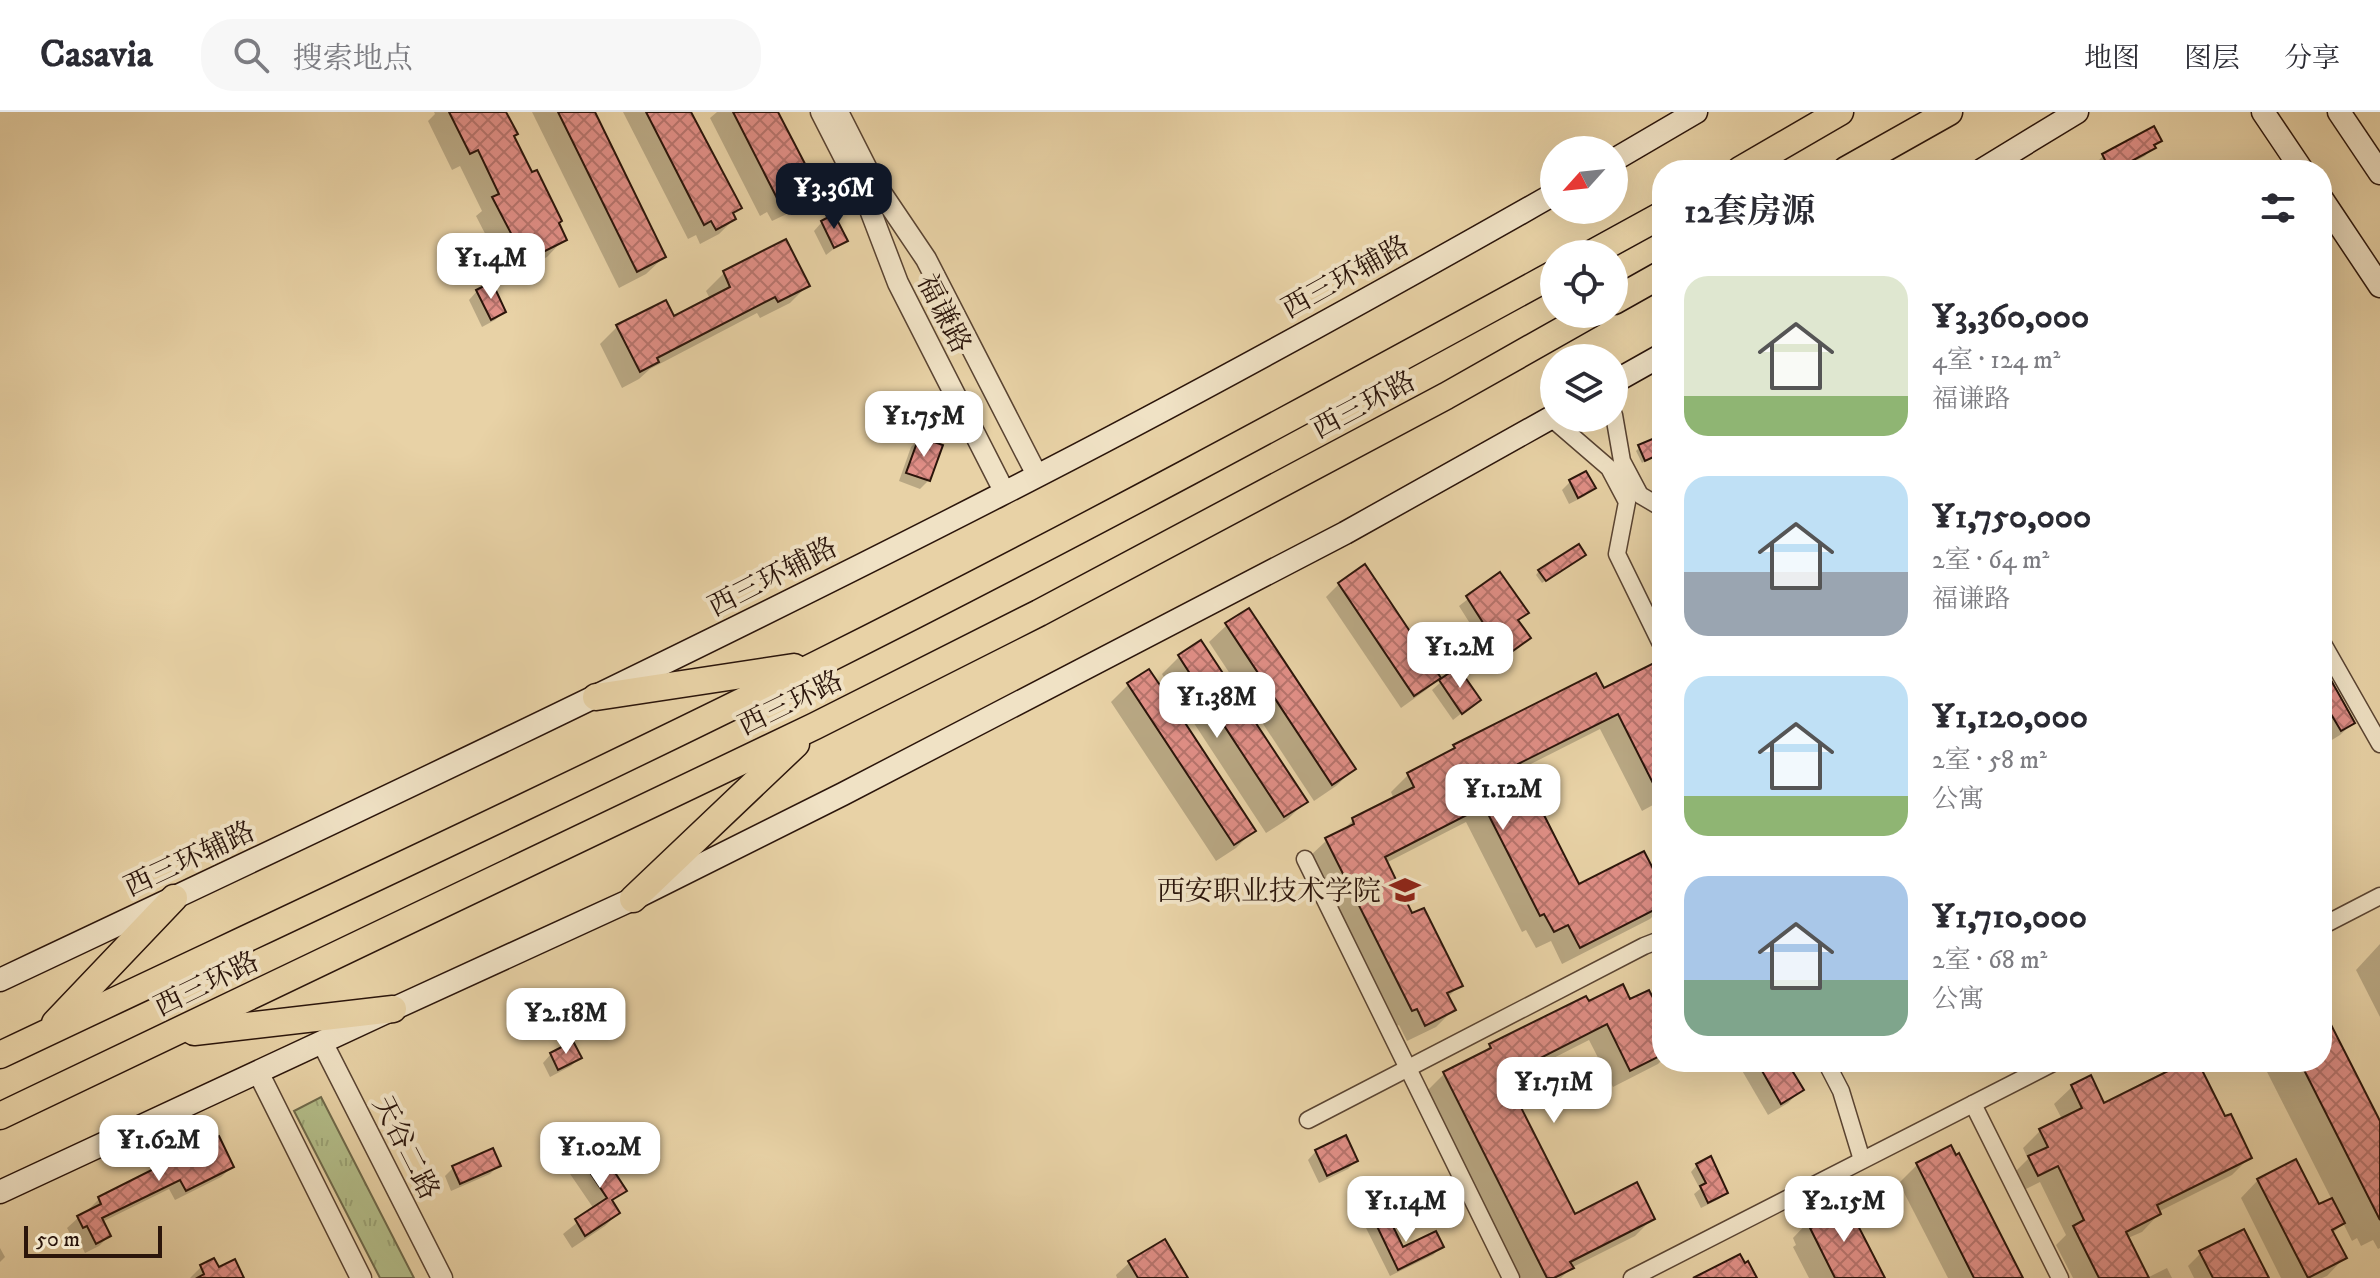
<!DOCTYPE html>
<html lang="zh">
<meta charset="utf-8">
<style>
:root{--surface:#fff;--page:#f7f7f7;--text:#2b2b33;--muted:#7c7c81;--line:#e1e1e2;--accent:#111827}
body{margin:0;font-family:"IM FELL DW Pica","Noto Serif SC",serif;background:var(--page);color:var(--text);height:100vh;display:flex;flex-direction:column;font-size:30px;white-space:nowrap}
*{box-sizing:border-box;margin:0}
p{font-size:26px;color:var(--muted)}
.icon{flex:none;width:44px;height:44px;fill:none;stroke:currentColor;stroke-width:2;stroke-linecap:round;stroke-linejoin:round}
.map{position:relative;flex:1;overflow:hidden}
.side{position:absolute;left:1652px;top:48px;width:680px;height:912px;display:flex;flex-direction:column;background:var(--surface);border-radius:32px;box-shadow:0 8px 32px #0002}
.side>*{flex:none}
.needle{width:52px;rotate:243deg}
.fabs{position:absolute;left:1540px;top:24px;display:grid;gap:16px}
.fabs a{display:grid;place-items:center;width:88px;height:88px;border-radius:50%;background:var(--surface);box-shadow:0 8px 32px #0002;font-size:40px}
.scale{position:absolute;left:24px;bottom:20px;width:138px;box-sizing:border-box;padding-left:8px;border:4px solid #2b150b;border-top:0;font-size:22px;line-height:28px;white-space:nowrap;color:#2b150b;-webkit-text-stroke:6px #f0e2c5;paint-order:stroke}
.price{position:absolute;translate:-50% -68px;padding:0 18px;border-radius:16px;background:#fff;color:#222;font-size:26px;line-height:52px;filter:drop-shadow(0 2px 4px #0008)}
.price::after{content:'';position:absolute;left:50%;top:48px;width:24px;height:18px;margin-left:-12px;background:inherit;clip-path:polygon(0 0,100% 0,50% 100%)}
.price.active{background:var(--accent);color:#fff}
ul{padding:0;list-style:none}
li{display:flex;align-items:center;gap:24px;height:200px;padding:0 32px}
li span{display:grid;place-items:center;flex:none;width:224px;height:160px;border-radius:24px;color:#555}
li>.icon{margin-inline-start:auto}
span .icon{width:96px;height:96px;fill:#fffc;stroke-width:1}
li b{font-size:34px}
h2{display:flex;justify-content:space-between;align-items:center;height:96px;padding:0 32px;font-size:34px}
header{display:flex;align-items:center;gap:48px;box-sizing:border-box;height:112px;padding:0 40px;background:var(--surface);border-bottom:2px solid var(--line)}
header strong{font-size:38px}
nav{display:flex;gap:44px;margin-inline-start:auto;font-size:28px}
.search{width:560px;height:72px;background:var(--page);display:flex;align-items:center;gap:20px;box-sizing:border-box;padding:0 28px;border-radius:32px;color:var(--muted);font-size:30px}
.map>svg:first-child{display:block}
</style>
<header>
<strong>Casavia</strong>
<div class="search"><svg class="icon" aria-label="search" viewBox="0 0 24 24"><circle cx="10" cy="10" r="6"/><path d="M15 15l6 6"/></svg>搜索地点</div>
<nav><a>地图</a><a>图层</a><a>分享</a></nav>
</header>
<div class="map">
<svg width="2380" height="1166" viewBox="0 0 2380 1166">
<defs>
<pattern id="grass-tufts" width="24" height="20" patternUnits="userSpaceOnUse" patternTransform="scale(2)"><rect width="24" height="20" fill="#b3bd89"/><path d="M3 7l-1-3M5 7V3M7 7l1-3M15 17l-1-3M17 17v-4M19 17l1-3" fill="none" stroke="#9aa275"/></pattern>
<pattern id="building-cross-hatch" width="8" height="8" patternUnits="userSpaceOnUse" patternTransform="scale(2)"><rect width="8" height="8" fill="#e18f87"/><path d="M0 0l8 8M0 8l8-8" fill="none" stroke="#b7746d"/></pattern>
</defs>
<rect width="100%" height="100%" fill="#e8d2a6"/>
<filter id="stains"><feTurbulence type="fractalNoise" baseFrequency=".0025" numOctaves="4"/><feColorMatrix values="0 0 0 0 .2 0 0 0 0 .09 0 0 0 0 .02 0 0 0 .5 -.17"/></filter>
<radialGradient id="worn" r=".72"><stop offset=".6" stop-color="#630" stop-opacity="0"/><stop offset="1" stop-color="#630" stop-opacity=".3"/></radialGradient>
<path fill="url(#grass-tufts)" stroke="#6f694a" stroke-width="2" d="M321 985 414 1166H380L294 999Z"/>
<g fill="#0003">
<path d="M434 0H504L512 25 564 127 547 145 515 161 504 139 496 143 476 104 482 99 460 54 452 58 428 9 435 2Z"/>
<path d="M532 0H592L664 145 646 162 619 176Z"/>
<path d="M623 0H688L739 96 732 103 734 107 719 122 700 132 696 123 688 127Z"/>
<path d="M717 0H777L813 70 809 74 812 80 795 98 772 109 767 100 760 104 710 6Z"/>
<path d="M2159 28 2145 44 2119 58H2098L2095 52 2103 44Z"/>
<path d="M822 110 845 128 826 143 814 119Z"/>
<path d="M785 130 807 174 790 191 760 206 757 201 650 257 639 267 622 276 600 232 617 215 673 206 710 187 706 179 724 161Z"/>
<path d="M477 179 504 200 495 208 482 215 469 188Z"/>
<path d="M1662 295V312L1661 313 1654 304Z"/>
<path d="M919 327 929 368 920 377 899 369 911 335Z"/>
<path d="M1640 335 1662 339 1642 351 1636 339Z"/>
<path d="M1585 362 1593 376 1585 384 1569 392 1562 378 1570 370Z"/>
<path d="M1580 447 1542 471 1536 463 1539 459Z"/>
<path d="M1499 463 1526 501 1517 510 1520 534 1487 558 1478 545 1486 537 1459 494Z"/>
<path d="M1339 472 1439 566 1426 578 1401 596 1326 485Z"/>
<path d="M1227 513 1354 657 1336 674 1314 689 1209 530Z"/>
<path d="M1200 531 1305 690 1288 707 1266 721 1184 596 1177 601 1254 718 1236 736 1216 749 1111 590 1128 573 1168 588 1175 583 1162 562 1179 545Z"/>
<path d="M2322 556 2353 611 2340 623 2327 631 2322 621Z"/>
<path d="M1595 563 1603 579 1662 571V688L1642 699 1600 617 1519 658 1578 775 1662 779V795L1650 807 1562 852 1551 829 1536 836 1526 818 1522 820 1466 710 1386 751 1412 804 1460 873 1447 886 1453 898 1436 915 1407 929 1399 913 1394 915 1309 745 1327 728 1340 721 1353 708 1394 687 1391 680 1408 663 1446 643 1454 635Z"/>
<path d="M1441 570 1478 588 1453 608 1432 578Z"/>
<path d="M2380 832V905L2356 858Z"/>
<path d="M1629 890 1662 908V948L1658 952 1613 975 1589 928 1506 970 1574 1104 1653 1106 1635 1124 1571 1156 1561 1166H1521L1427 979 1444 962 1481 943 1490 934 1588 892Z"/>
<path d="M2322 899 2380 1014V1136L2378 1137 2373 1128 2361 1134 2357 1126 2352 1129 2343 1111 2332 1122 2344 1146 2327 1164 2322 1166H2281L2241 1086 2258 1068 2318 1095 2332 1088 2262 950H2322Z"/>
<path d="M551 942 579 946 571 954 550 965 543 951Z"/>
<path d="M1737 950H1785L1801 978 1788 991 1768 1003Z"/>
<path d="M2190 950H2196L2224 1007 2250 1045 2232 1063 2158 1100 2159 1102 2142 1120 2128 1126 2147 1166 2167 1156 2172 1166H2073L2056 1133 2066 1123 2040 1070 2020 1080 2012 1063 2028 1047 2023 1036 2040 1019 2062 1007 2054 992 2072 975 2103 993Z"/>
<path d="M1950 1036 2021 1166H1948L1899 1071 1917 1053Z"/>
<path d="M1316 1039 1356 1049 1348 1057 1319 1071 1308 1048Z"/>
<path d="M579 1043 624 1078 611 1091 618 1101 605 1114 572 1136 563 1122 594 1097 566 1056Z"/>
<path d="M499 1053 490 1062 451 1079 445 1064 453 1056Z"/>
<path d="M1697 1053 1726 1080 1719 1087 1701 1096 1694 1082 1700 1077 1691 1060Z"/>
<path d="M232 1055 221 1065 175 1088 169 1077 102 1110 109 1124 99 1134 85 1141 76 1123 72 1125 67 1116 78 1106 90 1100 89 1097 99 1087Z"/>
<path d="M1374 1108 1402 1138 1442 1134 1433 1143 1390 1164 1366 1116Z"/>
<path d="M1810 1108 1883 1166H1809L1793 1135 1796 1133 1793 1126Z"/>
<path d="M1165 1130 1186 1166H1117L1116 1163 1129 1151Z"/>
<path d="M0 1136 5 1145 0 1150Z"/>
<path d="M2201 1141 2266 1166H2194L2188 1154Z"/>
<path d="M213 1149 218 1158 242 1166H190L201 1155Z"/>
</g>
<g fill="url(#building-cross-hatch)" stroke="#2b150b" stroke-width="2">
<path d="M449 0H506L518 22 514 24 532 60 537 58 562 109 559 111 567 128 533 145 522 123 514 127 492 85 499 82 478 38 470 42Z"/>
<path d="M558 0H595L666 145 637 160Z"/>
<path d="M646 0H691L742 96 733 101 736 107 716 118 711 109 704 113Z"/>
<path d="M733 0H778L815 71 810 73 814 81 790 93 785 84 778 88Z"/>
<path d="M2154 14 2162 29 2154 33 2156 36 2115 58H2110L2102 42Z"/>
<path d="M834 102 848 129 834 136 821 109Z"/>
<path d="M786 127 810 174 778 190 775 185 657 246 659 250 640 260 616 213 666 188 674 204 730 175 723 159Z"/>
<path d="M492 170 506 200 491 208 476 178Z"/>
<path d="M1662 323V341L1645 349 1638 333Z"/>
<path d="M919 325 943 333 930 369 906 361Z"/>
<path d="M1586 359 1596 376 1578 386 1569 368Z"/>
<path d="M1579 432 1586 443 1546 469 1538 458Z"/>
<path d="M1365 452 1441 566 1414 584 1338 471Z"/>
<path d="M1500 460 1529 501 1518 508 1531 526 1496 551 1485 535 1494 528 1466 484Z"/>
<path d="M1249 496 1356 657 1332 673 1225 511Z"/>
<path d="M1201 528 1308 690 1284 705 1202 580 1176 597 1256 719 1234 733 1127 571 1149 557 1168 585 1194 568 1178 543Z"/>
<path d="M1654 551 1662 566V689L1618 602 1518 652 1579 772 1644 739 1662 774V794L1580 836 1568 813 1554 820 1544 802 1540 804 1484 694 1385 745 1412 801 1424 796 1463 874 1447 881 1456 898 1425 914 1417 897 1412 899 1325 726 1354 712 1352 706 1414 675 1407 661 1455 636 1453 633 1596 561 1604 576Z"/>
<path d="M2322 552 2355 611 2341 619 2322 587Z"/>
<path d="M1458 555 1481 588 1462 602 1439 568Z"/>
<path d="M1623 872 1630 887 1649 878 1662 903V943L1630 959 1607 912 1505 964 1575 1102 1637 1070 1655 1107 1570 1150 1574 1156 1554 1166H1547L1443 960 1491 936 1489 932 1586 884 1589 889Z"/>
<path d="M2322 895 2380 1009V1108L2300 950H2322Z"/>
<path d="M573 929 582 946 558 958 550 941Z"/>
<path d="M1757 950H1787L1804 978 1781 992Z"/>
<path d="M2186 950H2198L2225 1004 2231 1002 2252 1046 2157 1093 2161 1102 2126 1120 2149 1166H2099L2073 1114 2084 1108 2058 1054 2038 1064 2028 1044 2048 1035 2039 1017 2082 996 2071 973 2091 963 2104 991Z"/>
<path d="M1346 1023 1358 1049 1327 1064 1315 1038Z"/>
<path d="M219 1024 234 1055 186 1079 180 1068 102 1106 111 1124 96 1132 87 1114 83 1116 77 1104 101 1092 98 1085Z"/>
<path d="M595 1030 627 1079 612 1088 620 1101 585 1124 575 1107 607 1086 577 1041Z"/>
<path d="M1951 1033 1956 1043 1959 1041 2023 1166H1974L1916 1051Z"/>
<path d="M493 1036 501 1054 460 1072 452 1054Z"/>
<path d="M1711 1044 1728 1081 1708 1091 1700 1074 1706 1071 1696 1052Z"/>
<path d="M2296 1047 2319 1092 2332 1086 2345 1111 2332 1118 2347 1146 2308 1166 2257 1067Z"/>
<path d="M1841 1090 1845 1098 1849 1096 1885 1166H1835L1810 1116 1813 1115 1809 1106Z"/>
<path d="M1386 1100 1403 1135 1436 1119 1444 1135 1398 1158 1373 1106Z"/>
<path d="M2244 1117 2269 1166H2213L2199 1139Z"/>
<path d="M1165 1127 1188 1166H1138L1128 1149Z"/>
<path d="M1740 1142 1745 1151 1748 1149 1757 1166H1693Z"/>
<path d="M214 1146 219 1155 235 1147 244 1166H197L204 1162 200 1153Z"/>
</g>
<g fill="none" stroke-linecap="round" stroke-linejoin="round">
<g stroke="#5a4432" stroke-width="19">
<g id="minor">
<path d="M1614 303 1622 349 1640 383 1662 396"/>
<path d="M1551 306 1609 356 1627 390 1617 442 1662 534"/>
<path d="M2322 530 2380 632"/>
<path d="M1305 747 1511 1166"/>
<path d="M2322 814 2380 784"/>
<path d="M1826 950 1841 979 1862 1048"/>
<path d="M1973 992 2060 1166"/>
<path d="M1308 1008 1644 834 1662 827"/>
<path d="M1632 1166 2055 950"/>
</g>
</g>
<g stroke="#5a4432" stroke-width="23">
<g id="tertiary">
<path d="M821 0 867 90 898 171 1005 381"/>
<path d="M838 0 872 67 926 147 1037 363"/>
<path d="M322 930 442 1166"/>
<path d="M258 960 361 1166"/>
</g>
</g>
<g stroke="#2b150b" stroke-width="25">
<g id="secondary">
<path d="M2263 0 2302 58"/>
<path d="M2339 0 2380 61"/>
<path d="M1614 48 1696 0"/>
<path d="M1982 58 2077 0"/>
<path d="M2322 87 2380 174"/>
<path d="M1614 270 1662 243"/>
<path d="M0 868C335 710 670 552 1000 383 1187 288 1371 186 1554 82"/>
<path d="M0 1080 393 897 633 787 843 682 1345 421 1554 304"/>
</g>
</g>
<g stroke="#2b150b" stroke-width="29">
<g id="trunk">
<path d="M1740 58 1840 0"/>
<path d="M1846 58 1949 0"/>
<path d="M1591 142 1662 103"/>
<path d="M1614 189 1662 162"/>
<path d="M596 585 794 555"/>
<path d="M633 787 796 632"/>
<path d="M55 911 174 786"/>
<path d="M194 920 393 897"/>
<path d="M0 943C274 813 549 686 820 551 1068 427 1311 295 1554 162"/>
<path d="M0 1004 815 614 1039 501 1446 284 1591 202"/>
</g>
</g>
<use href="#minor" stroke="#f0e2c5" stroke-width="16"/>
<use href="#tertiary" stroke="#f0e2c5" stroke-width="20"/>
<use href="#secondary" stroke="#f0e2c5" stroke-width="22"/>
<use href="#trunk" stroke="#e8d2a6" stroke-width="26"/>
</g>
<defs>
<g id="university-bare" transform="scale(2.4)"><path d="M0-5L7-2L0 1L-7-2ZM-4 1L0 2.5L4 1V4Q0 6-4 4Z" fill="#8f2418" stroke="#f0e2c5" stroke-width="2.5" paint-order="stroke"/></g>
</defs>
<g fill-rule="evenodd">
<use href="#university-bare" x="1405" y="778"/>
</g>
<g text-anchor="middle" stroke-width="8" stroke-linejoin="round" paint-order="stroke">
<g font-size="28" fill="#2b150b" stroke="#f0e2c5">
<text transform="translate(1345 164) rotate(-29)" y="10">西三环辅路</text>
<text transform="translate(945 201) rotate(63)" y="10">福谦路</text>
<text transform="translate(1363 292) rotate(-28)" y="10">西三环路</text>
<text transform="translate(772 464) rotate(-27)" y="10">西三环辅路</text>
<text transform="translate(790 590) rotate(-26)" y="10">西三环路</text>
<text transform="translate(189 746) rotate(-25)" y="10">西三环辅路</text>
<text transform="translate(206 871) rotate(-26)" y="10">西三环路</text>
<text transform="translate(407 1035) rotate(63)" y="10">天谷二路</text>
</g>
<g font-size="28" fill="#2b150b" stroke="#f0e2c5" text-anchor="end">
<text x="1381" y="788">西安职业技术学院</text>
</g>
</g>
<rect width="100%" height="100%" filter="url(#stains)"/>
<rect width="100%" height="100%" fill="url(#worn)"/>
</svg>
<div class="fabs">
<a><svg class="needle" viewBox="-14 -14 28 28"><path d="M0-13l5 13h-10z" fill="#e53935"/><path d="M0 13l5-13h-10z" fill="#7c7c81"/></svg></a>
<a><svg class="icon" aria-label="locate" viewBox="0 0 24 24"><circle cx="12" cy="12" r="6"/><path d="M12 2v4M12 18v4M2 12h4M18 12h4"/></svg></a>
<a><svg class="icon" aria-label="layers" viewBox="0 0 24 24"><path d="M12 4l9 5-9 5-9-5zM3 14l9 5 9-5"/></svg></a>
</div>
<div class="scale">50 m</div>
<b class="price active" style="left:834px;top:119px">¥3.36M</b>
<b class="price" style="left:491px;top:189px">¥1.4M</b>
<b class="price" style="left:924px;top:347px">¥1.75M</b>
<b class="price" style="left:1460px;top:578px">¥1.2M</b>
<b class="price" style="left:1217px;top:628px">¥1.38M</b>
<b class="price" style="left:1503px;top:720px">¥1.12M</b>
<b class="price" style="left:566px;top:944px">¥2.18M</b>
<b class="price" style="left:1554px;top:1013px">¥1.71M</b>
<b class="price" style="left:159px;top:1071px">¥1.62M</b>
<b class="price" style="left:600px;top:1078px">¥1.02M</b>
<b class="price" style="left:1406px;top:1132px">¥1.14M</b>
<b class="price" style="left:1844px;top:1132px">¥2.15M</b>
<section class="side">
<h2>12套房源<svg class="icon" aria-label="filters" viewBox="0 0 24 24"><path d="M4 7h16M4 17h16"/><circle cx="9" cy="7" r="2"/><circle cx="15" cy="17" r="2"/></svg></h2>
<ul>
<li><span style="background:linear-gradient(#dfe7d0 75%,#8fb573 0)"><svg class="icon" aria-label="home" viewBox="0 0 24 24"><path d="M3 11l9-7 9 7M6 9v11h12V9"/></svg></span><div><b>¥3,360,000</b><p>4室 · 124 m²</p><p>福谦路</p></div></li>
<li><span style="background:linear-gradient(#bfe0f5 60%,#9aa5b1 0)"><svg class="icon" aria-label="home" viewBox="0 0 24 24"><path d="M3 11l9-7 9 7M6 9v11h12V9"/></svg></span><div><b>¥1,750,000</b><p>2室 · 64 m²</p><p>福谦路</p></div></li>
<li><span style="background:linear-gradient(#bfe0f5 75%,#8fb573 0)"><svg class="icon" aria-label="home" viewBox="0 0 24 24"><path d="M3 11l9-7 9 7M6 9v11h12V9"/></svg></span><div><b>¥1,120,000</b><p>2室 · 58 m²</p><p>公寓</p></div></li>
<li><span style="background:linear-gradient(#a9c7e8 65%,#7fa58c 0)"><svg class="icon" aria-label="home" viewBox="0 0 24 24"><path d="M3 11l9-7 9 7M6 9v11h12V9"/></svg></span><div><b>¥1,710,000</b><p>2室 · 68 m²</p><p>公寓</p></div></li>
</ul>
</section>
</div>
